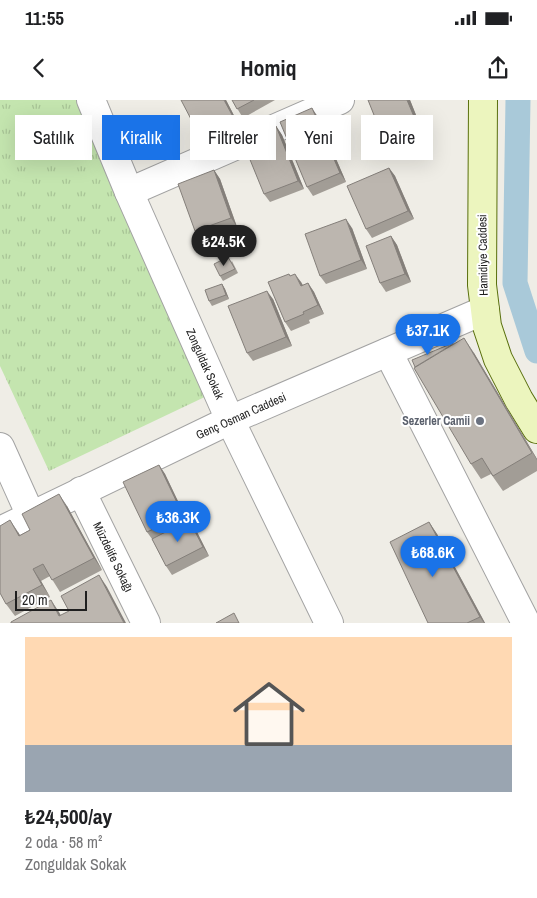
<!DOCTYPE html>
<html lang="tr">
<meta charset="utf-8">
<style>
:root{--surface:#fff;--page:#f6f6f6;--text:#202124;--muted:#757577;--line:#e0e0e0;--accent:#1a73e8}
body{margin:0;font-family:"Archivo Narrow",sans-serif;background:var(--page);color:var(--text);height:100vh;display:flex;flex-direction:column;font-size:19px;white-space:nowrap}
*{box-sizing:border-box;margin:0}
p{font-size:16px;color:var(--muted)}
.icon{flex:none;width:28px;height:28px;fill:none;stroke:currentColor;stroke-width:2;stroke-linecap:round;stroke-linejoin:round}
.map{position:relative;height:523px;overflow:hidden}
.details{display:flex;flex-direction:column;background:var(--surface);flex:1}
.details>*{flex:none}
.hud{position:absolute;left:15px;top:15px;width:508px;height:45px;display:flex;gap:10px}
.scale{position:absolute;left:15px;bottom:12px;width:72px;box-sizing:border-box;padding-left:5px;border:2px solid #1f1f1f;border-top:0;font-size:14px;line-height:18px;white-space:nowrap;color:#1f1f1f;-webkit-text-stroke:4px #fff;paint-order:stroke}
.price{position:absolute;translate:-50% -42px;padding:0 11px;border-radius:18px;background:var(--accent);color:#fff;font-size:16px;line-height:32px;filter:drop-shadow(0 1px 2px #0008)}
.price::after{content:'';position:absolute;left:50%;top:30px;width:15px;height:11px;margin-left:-8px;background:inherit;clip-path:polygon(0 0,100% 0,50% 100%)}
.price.current{background:#222;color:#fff}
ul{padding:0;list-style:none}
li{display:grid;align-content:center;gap:10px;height:265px;padding:0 25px}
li+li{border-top:1px solid var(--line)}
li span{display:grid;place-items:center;height:155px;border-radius:0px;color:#555}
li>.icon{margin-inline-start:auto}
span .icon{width:90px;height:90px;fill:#fffc;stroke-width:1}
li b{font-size:21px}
.chip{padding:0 18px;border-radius:0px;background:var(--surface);box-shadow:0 5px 20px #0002;font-size:18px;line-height:45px}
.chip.current{background:var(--accent);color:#fff}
.status{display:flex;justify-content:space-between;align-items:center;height:35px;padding:0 25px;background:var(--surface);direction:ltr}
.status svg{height:14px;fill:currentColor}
header{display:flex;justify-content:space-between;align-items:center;height:65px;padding:0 25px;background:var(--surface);font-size:22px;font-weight:700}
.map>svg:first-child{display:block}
</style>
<div class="status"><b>11:55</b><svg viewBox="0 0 49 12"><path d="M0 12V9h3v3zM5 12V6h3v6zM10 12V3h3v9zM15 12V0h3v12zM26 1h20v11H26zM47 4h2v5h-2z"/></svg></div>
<header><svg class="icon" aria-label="back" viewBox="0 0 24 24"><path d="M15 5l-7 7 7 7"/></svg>Homiq<svg class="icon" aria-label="share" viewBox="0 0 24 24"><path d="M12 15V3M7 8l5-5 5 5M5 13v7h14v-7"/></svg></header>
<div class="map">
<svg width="537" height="523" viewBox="0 0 537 523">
<defs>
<pattern id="grass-tufts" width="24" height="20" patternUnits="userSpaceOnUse" patternTransform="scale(1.25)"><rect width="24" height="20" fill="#c4e5af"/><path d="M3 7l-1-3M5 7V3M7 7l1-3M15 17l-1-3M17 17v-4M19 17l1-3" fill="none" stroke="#a8c496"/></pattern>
</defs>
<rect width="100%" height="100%" fill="#efede6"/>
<path fill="url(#grass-tufts)" d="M0 0H82L211 294 49 371 0 266Z"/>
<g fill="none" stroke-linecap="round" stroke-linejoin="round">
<path stroke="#a9c9d9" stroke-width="25" d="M518 0 515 183 537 251"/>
<g stroke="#a3a3a3" stroke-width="30">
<g id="street">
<path d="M91 0 129 92 230 320 329 523"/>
<path d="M129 92 340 0"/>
<path d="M388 252 526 523"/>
<path d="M0 347 31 416"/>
<path d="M81 391 146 523"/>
<path d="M0 431 230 320 485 210"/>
</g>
</g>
<g stroke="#596f0d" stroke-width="30">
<path id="secondary" d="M483 0 482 185 487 226 498 259 519 300 537 329"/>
</g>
<use href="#street" stroke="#fff" stroke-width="28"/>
<use href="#secondary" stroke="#ecf5be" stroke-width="28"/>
</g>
<g fill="#a29d96">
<path d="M226 0 243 33 209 50 203 42Z"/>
<path d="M232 0H275L243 18Z"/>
<path d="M368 0H410L426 40 392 54 386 45Z"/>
<path d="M318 17 346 82 313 96 307 87Z"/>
<path d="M276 26 282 35 304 89 270 102 264 94Z"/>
<path d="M389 68 395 76 414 119 372 138 366 129Z"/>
<path d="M214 70 220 79 237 127 201 140 195 131Z"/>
<path d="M352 128 367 169 326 184 320 176Z"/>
<path d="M391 136 397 145 411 182 386 192 380 183Z"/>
<path d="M232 161 238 173 223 181 220 176Z"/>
<path d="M290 176 301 182 303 185 308 183 314 192 324 214 309 220 310 223 291 231 285 222Z"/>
<path d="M222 184 225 189 229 199 212 206 209 201Z"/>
<path d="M273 199 292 246 253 261 247 253Z"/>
<path d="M454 244 474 253 537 359V371L503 391 491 374 481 379 471 364Z"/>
<path d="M159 365 165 374 187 421 195 428 209 456 172 475 166 466 152 439 147 432Z"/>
<path d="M67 406 102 470 60 492 50 476 41 481 50 497 15 516 6 504 18 432 20 435 30 430Z"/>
<path d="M429 422 437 434 485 523H428Z"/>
</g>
<g fill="#847f7a">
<path d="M224 0H226L243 33 237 24Z"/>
<path d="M407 0H410L426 40 420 31Z"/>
<path d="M312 8 318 17 346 82 340 73Z"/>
<path d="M276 26 282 35 304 89 298 81Z"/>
<path d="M389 68 395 76 414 119 408 111Z"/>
<path d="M214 70 220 79 237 127 231 118Z"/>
<path d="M346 119 352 128 367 169 361 160Z"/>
<path d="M391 136 397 145 411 182 405 174Z"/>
<path d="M295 174 301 182 307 195 301 186Z"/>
<path d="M308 183 314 192 324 214 318 205Z"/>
<path d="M222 184 225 189 229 199 226 195Z"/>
<path d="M267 191 273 199 292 246 286 237Z"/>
<path d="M464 238 474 253 537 359V360Z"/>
<path d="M159 365 165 374 189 424 183 415Z"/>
<path d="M59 394 67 406 102 470 94 458Z"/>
<path d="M10 420 18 432 27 448 19 436Z"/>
<path d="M189 420 195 428 209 456 203 447Z"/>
<path d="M429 422 437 434 485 523H484L480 517Z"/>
<path d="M33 469 41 481 50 497 42 485Z"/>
<path d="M99 475 107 487 126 523H124Z"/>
<path d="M51 500 59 512 65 523 59 516Z"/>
</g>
<g fill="#bcb6af" stroke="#847f7a">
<path d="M181 0H224L237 24 203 42Z"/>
<path d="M232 0H254L237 9Z"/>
<path d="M368 0H407L420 31 386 45Z"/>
<path d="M312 8 340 73 307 87 280 22Z"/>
<path d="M276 26 298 81 264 94 242 40Z"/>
<path d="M389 68 408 111 366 129 347 86Z"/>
<path d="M214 70 231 118 195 131 178 84Z"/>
<path d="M346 119 361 160 320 176 305 134Z"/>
<path d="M391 136 405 174 380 183 366 146Z"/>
<path d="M228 157 235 169 220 176 214 164Z"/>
<path d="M289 174 290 176 295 174 301 186 308 183 318 205 303 212 304 214 285 222 268 182Z"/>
<path d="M222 184 226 195 209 201 205 190Z"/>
<path d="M267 191 286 237 247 253 228 206Z"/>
<path d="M464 238 532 353 493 376 482 358 471 364 414 268Z"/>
<path d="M453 243V244L415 267 412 260Z"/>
<path d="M159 365 183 415 147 432 123 382Z"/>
<path d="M59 394 94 458 52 480 43 464 33 469 42 485 6 504 0 493V426L10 420 19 436 30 430 22 414Z"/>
<path d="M189 420 203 447 166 466 152 439Z"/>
<path d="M429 422 480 517 467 523H428L390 442Z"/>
<path d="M99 475 124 523H11V522L51 500 59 516 69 511 61 496Z"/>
<path d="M234 513 239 523H216Z"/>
</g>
<circle fill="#6b7280" stroke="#fff" stroke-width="2" cx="480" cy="321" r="5"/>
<g text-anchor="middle" stroke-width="4" stroke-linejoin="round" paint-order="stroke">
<g font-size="12" fill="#1f1f1f" stroke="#fff">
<text transform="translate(483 155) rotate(-91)" y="4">Hamidiye Caddesi</text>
<text transform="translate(205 264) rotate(66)" y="4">Zonguldak Sokak</text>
<text transform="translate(241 316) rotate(-24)" y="4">Genç Osman Caddesi</text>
<text transform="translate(113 457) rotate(64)" y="4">Müzdelife Sokağı</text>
</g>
<g font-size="12" font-weight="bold" fill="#5b616d" stroke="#fff" text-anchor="end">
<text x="470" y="325">Sezerler Camii</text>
</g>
</g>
</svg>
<div class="scale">20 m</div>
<b class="price current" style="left:224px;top:167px">₺24.5K</b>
<b class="price" style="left:428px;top:256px">₺37.1K</b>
<b class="price" style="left:178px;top:443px">₺36.3K</b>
<b class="price" style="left:433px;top:478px">₺68.6K</b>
<div class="hud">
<a class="chip">Satılık</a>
<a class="chip current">Kiralık</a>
<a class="chip">Filtreler</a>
<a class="chip">Yeni</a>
<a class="chip">Daire</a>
</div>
</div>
<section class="details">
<ul>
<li><span style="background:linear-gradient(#ffd9b3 70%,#9aa5b1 0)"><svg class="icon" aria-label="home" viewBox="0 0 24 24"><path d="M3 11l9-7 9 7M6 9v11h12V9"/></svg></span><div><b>₺24,500/ay</b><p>2 oda · 58 m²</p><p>Zonguldak Sokak</p></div></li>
</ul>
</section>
